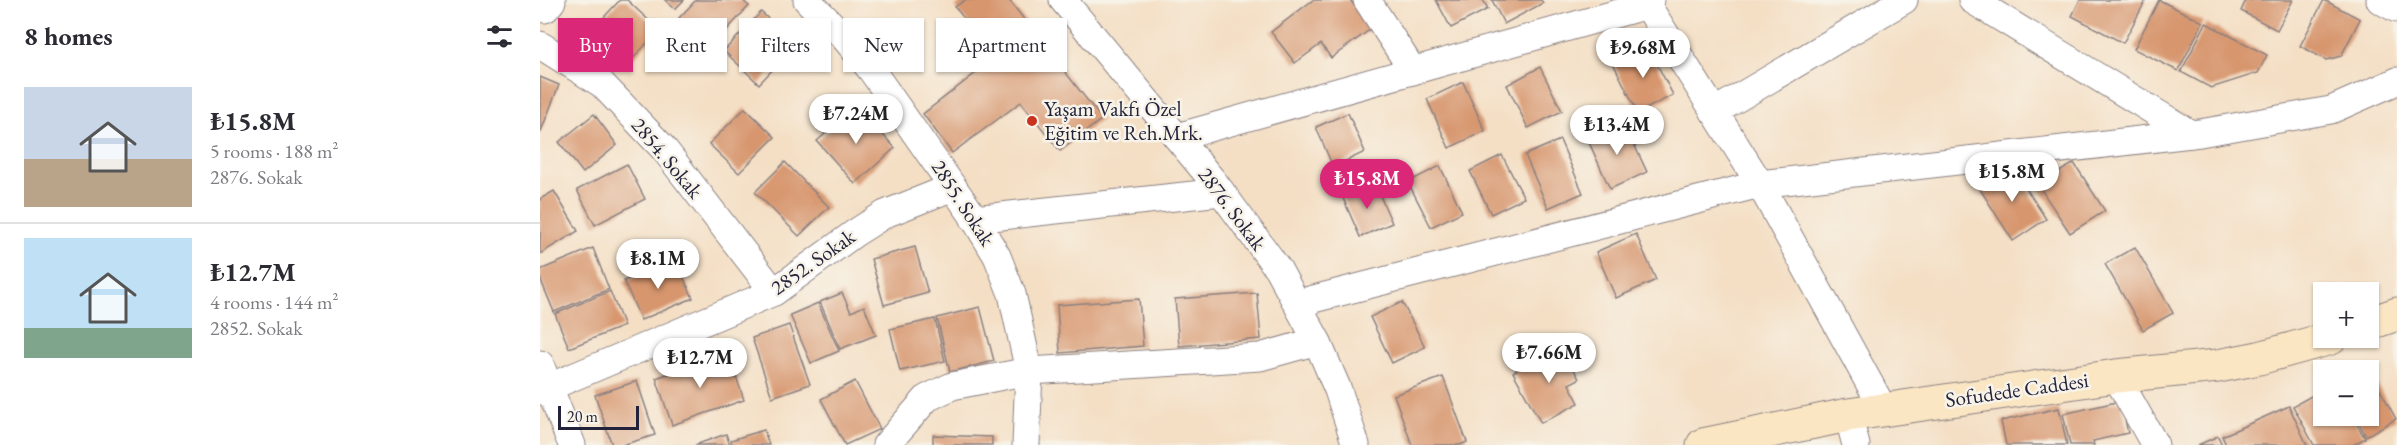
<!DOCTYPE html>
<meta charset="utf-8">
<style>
:root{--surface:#fff;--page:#f7f7f7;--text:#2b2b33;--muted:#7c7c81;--line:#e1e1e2;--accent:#db2777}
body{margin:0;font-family:"EB Garamond",serif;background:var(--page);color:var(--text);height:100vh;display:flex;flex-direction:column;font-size:22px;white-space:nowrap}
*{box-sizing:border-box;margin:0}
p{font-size:20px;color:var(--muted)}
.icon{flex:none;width:33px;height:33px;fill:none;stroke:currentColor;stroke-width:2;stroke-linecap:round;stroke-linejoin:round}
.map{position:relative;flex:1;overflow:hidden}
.drawer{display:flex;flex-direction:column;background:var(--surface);width:540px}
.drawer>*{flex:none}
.hud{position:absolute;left:18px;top:18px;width:570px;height:54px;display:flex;gap:12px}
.buttons{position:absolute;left:1773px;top:282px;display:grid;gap:12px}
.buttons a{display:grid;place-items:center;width:66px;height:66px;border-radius:0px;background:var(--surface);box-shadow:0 2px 4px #0004;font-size:30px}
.scale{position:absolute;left:18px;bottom:15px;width:81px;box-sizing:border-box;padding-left:6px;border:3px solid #22223b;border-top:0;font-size:16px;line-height:21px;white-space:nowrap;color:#22223b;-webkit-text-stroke:4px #f7f3e8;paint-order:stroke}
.price{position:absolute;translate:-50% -51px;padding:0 14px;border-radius:21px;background:#fff;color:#222;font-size:20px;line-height:39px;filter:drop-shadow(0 2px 3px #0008)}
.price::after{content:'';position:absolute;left:50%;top:36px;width:18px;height:14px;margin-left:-9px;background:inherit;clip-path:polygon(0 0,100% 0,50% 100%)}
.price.active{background:var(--accent);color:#fff}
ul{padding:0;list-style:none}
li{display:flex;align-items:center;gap:18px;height:150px;padding:0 24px}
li+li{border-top:2px solid var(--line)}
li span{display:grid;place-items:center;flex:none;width:168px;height:120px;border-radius:0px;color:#555}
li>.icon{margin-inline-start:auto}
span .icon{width:72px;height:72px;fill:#fffc;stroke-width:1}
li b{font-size:26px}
h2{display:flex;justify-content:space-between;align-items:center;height:72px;padding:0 24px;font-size:26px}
.pill{padding:0 21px;border-radius:0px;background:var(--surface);box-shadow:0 2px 4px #0004;font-size:21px;line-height:54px}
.pill.active{background:var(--accent);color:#fff}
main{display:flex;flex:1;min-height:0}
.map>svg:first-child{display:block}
</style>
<main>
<section class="drawer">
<h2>8 homes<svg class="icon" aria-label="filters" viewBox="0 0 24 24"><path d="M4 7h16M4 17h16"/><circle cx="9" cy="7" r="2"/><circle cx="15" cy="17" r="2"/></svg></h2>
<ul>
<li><span style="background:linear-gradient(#c9d6e8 60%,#b9a48a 0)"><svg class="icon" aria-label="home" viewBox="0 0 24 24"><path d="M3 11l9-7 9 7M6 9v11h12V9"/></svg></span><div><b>₺15.8M</b><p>5 rooms · 188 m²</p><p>2876. Sokak</p></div></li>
<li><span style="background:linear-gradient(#bfe0f5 75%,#7fa58c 0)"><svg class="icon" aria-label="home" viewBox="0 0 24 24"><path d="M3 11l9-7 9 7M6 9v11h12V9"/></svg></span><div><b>₺12.7M</b><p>4 rooms · 144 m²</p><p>2852. Sokak</p></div></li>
</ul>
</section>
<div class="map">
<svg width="1857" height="445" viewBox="0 0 1857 445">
<rect width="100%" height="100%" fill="#f7f3e8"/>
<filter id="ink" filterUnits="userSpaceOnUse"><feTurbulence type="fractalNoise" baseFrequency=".0167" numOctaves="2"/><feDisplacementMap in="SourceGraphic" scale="12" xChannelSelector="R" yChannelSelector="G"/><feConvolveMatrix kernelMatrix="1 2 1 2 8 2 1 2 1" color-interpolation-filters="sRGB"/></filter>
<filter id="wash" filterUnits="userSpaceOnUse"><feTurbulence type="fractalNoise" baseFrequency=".008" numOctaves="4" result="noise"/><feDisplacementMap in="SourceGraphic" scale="24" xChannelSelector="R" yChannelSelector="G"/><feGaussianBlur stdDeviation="1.35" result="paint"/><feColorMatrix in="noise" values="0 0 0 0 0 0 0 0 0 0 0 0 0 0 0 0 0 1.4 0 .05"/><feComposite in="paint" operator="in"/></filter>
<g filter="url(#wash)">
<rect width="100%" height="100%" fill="#f4dfc5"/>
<g id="blocks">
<g fill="#d7966e">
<path d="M80 0H87L119 30 88 64 52 30Z"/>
<path d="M125 0H144L135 9Z"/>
<path d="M156 0H202L209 6 171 47 139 18Z"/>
<path d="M425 0H469L562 119 520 151 481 102 412 153 383 114 455 58 415 7Z"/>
<path d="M773 0H810L832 28 791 58 781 44 755 63 731 32Z"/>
<path d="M896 0H943L948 9 911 28Z"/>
<path d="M952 0H1001L1003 3 964 24Z"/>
<path d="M1540 0H1606L1583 43 1532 16Z"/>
<path d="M1619 0 1663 22 1638 71 1594 49Z"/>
<path d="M1706 0H1753L1737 30 1701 11Z"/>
<path d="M1784 0 1820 19 1801 56 1786 60 1760 46Z"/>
<path d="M221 12 256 45 219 84 184 51Z"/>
<path d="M1666 23 1727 55 1718 73 1671 88 1641 72Z"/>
<path d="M1107 45 1133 95 1098 113 1073 63Z"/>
<path d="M1000 67 1022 111 988 128 967 85Z"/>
<path d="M0 77 19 85 0 134Z"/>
<path d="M923 82 945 131 909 148 887 99Z"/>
<path d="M317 106 355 148 315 184 277 141Z"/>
<path d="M205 108 235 137 199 173 169 144Z"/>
<path d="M808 113 825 152 793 167 776 127Z"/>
<path d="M54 114 77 145 43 173 19 142Z"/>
<path d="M1084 123 1107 172 1070 189 1048 140Z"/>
<path d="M1020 140 1043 193 1008 208 985 155Z"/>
<path d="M962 155 984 198 951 214 930 171Z"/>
<path d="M245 162 289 207 259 236 215 192Z"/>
<path d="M1534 163 1565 211 1530 233 1498 185Z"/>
<path d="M87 164 105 199 55 225 37 190Z"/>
<path d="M1471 165 1506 219 1473 241 1438 186Z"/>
<path d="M900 166 922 212 891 227 868 182Z"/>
<path d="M834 182 852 223 820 237 802 196Z"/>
<path d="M14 191 38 231 0 254V199Z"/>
<path d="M1096 234 1116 280 1076 298 1056 252Z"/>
<path d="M375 247 388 293 344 305 331 259Z"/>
<path d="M1595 247 1633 313 1603 330 1565 264Z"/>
<path d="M53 248 69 289 14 312 0 278V270Z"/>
<path d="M135 259 153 298 101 320 84 281Z"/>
<path d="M70 291 84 326 29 348 15 314Z"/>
<path d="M302 293 311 312 324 306 336 335 300 349 280 302Z"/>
<path d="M717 293 721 339 639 346 635 299Z"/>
<path d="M599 299 603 346 520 353 517 305Z"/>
<path d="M862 302 885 347 852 363 830 317Z"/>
<path d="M278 303 299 351 271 363 250 315Z"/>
<path d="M440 307 454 361 410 372 397 318Z"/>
<path d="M395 319 405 361 360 371 350 329Z"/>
<path d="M249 325 270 384 232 397 212 338Z"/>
<path d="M1021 346 1039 379 1029 384 1039 403 1001 423 973 372Z"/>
<path d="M188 353 204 400 132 425 116 378Z"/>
<path d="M1827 366 1856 419 1826 436 1815 416H1828V370H1818Z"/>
<path d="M903 377 927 442 920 445H872L854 395Z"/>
<path d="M97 381 115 435 82 445H72L55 395Z"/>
<path d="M315 381 340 429 305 445 281 399Z"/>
<path d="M1784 389V416H1812L1825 438 1813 445H1774L1753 406Z"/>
<path d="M1581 401 1588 433 1553 441 1554 445H1530L1523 414Z"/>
<path d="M1749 406 1767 445H1686L1682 436Z"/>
<path d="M1519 408 1527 445H1466L1461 421Z"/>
<path d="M224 430 229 445H192L191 440Z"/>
<path d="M186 434 190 445H155Z"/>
<path d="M393 435 452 437V445H393Z"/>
<path d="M1678 436 1682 445H1658Z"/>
</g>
</g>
</g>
<g filter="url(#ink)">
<use href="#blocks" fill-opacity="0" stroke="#8b8080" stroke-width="1.5"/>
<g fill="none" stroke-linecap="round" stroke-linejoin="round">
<g stroke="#8b8080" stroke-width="29">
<g id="minor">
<path d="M267 0 303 36 332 71 431 213 457 256 472 294 489 371 486 445"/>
<path d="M523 0 674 182 738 269 777 341 798 390 816 445"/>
<path d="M827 0 873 71"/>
<path d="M1104 0 1220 184 1344 410"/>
<path d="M1432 0 1651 134"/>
<path d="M1840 0 1857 9"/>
<path d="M0 45 62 84 124 149 234 292"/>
<path d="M1174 112 1364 0"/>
<path d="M637 137 1107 5 1110 0"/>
<path d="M434 219 681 192"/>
<path d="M758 303 1220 184 1660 133 1791 110 1857 81"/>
<path d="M0 364 32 445"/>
<path d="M1576 376 1615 445"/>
<path d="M0 391 234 292 315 233 345 214 413 187"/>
<path d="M1308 415 1316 445"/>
<path d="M346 445 387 398 412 386 489 371 720 357 777 341"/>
</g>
</g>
<g stroke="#8b8080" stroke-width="35">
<path id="tertiary" d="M0 3 4 6 9 0"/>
</g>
<g stroke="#8b8080" stroke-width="35">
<g id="secondary">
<path d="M1828 324 1857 314"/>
<path d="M1163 445 1308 415 1576 376 1678 366 1719 358 1791 338"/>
</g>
</g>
<use href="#minor" stroke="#fff" stroke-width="27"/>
<use href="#tertiary" stroke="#fff" stroke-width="33"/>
<use href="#secondary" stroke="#fbe6c4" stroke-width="33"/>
</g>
</g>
<circle fill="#c8321e" stroke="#f7f3e8" stroke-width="2" cx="492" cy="121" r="6"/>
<g text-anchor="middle" stroke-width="5" stroke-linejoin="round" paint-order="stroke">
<g font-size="21" fill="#22223b" stroke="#f7f3e8" text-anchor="start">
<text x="504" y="116">Yaşam Vakfı Özel<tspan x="504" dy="24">Eğitim ve Reh.Mrk.</tspan></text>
</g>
<g font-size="21" fill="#22223b" stroke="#f7f3e8">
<text transform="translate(127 158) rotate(50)" y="7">2854. Sokak</text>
<text transform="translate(423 203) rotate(57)" y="7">2855. Sokak</text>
<text transform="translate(692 209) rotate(53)" y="7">2876. Sokak</text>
<text transform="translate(273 262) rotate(-35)" y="7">2852. Sokak</text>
<text transform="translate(1477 390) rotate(-8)" y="7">Sofudede Caddesi</text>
</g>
</g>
</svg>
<div class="buttons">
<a>+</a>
<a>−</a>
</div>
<div class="scale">20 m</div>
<b class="price" style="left:1103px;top:79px">₺9.68M</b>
<b class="price" style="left:316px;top:145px">₺7.24M</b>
<b class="price" style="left:1077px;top:156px">₺13.4M</b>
<b class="price" style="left:1472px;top:203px">₺15.8M</b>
<b class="price active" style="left:827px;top:210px">₺15.8M</b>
<b class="price" style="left:118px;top:290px">₺8.1M</b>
<b class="price" style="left:1009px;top:384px">₺7.66M</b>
<b class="price" style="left:160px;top:389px">₺12.7M</b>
<div class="hud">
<a class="pill active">Buy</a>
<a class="pill">Rent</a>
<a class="pill">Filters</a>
<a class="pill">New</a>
<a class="pill">Apartment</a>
</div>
</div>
</main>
